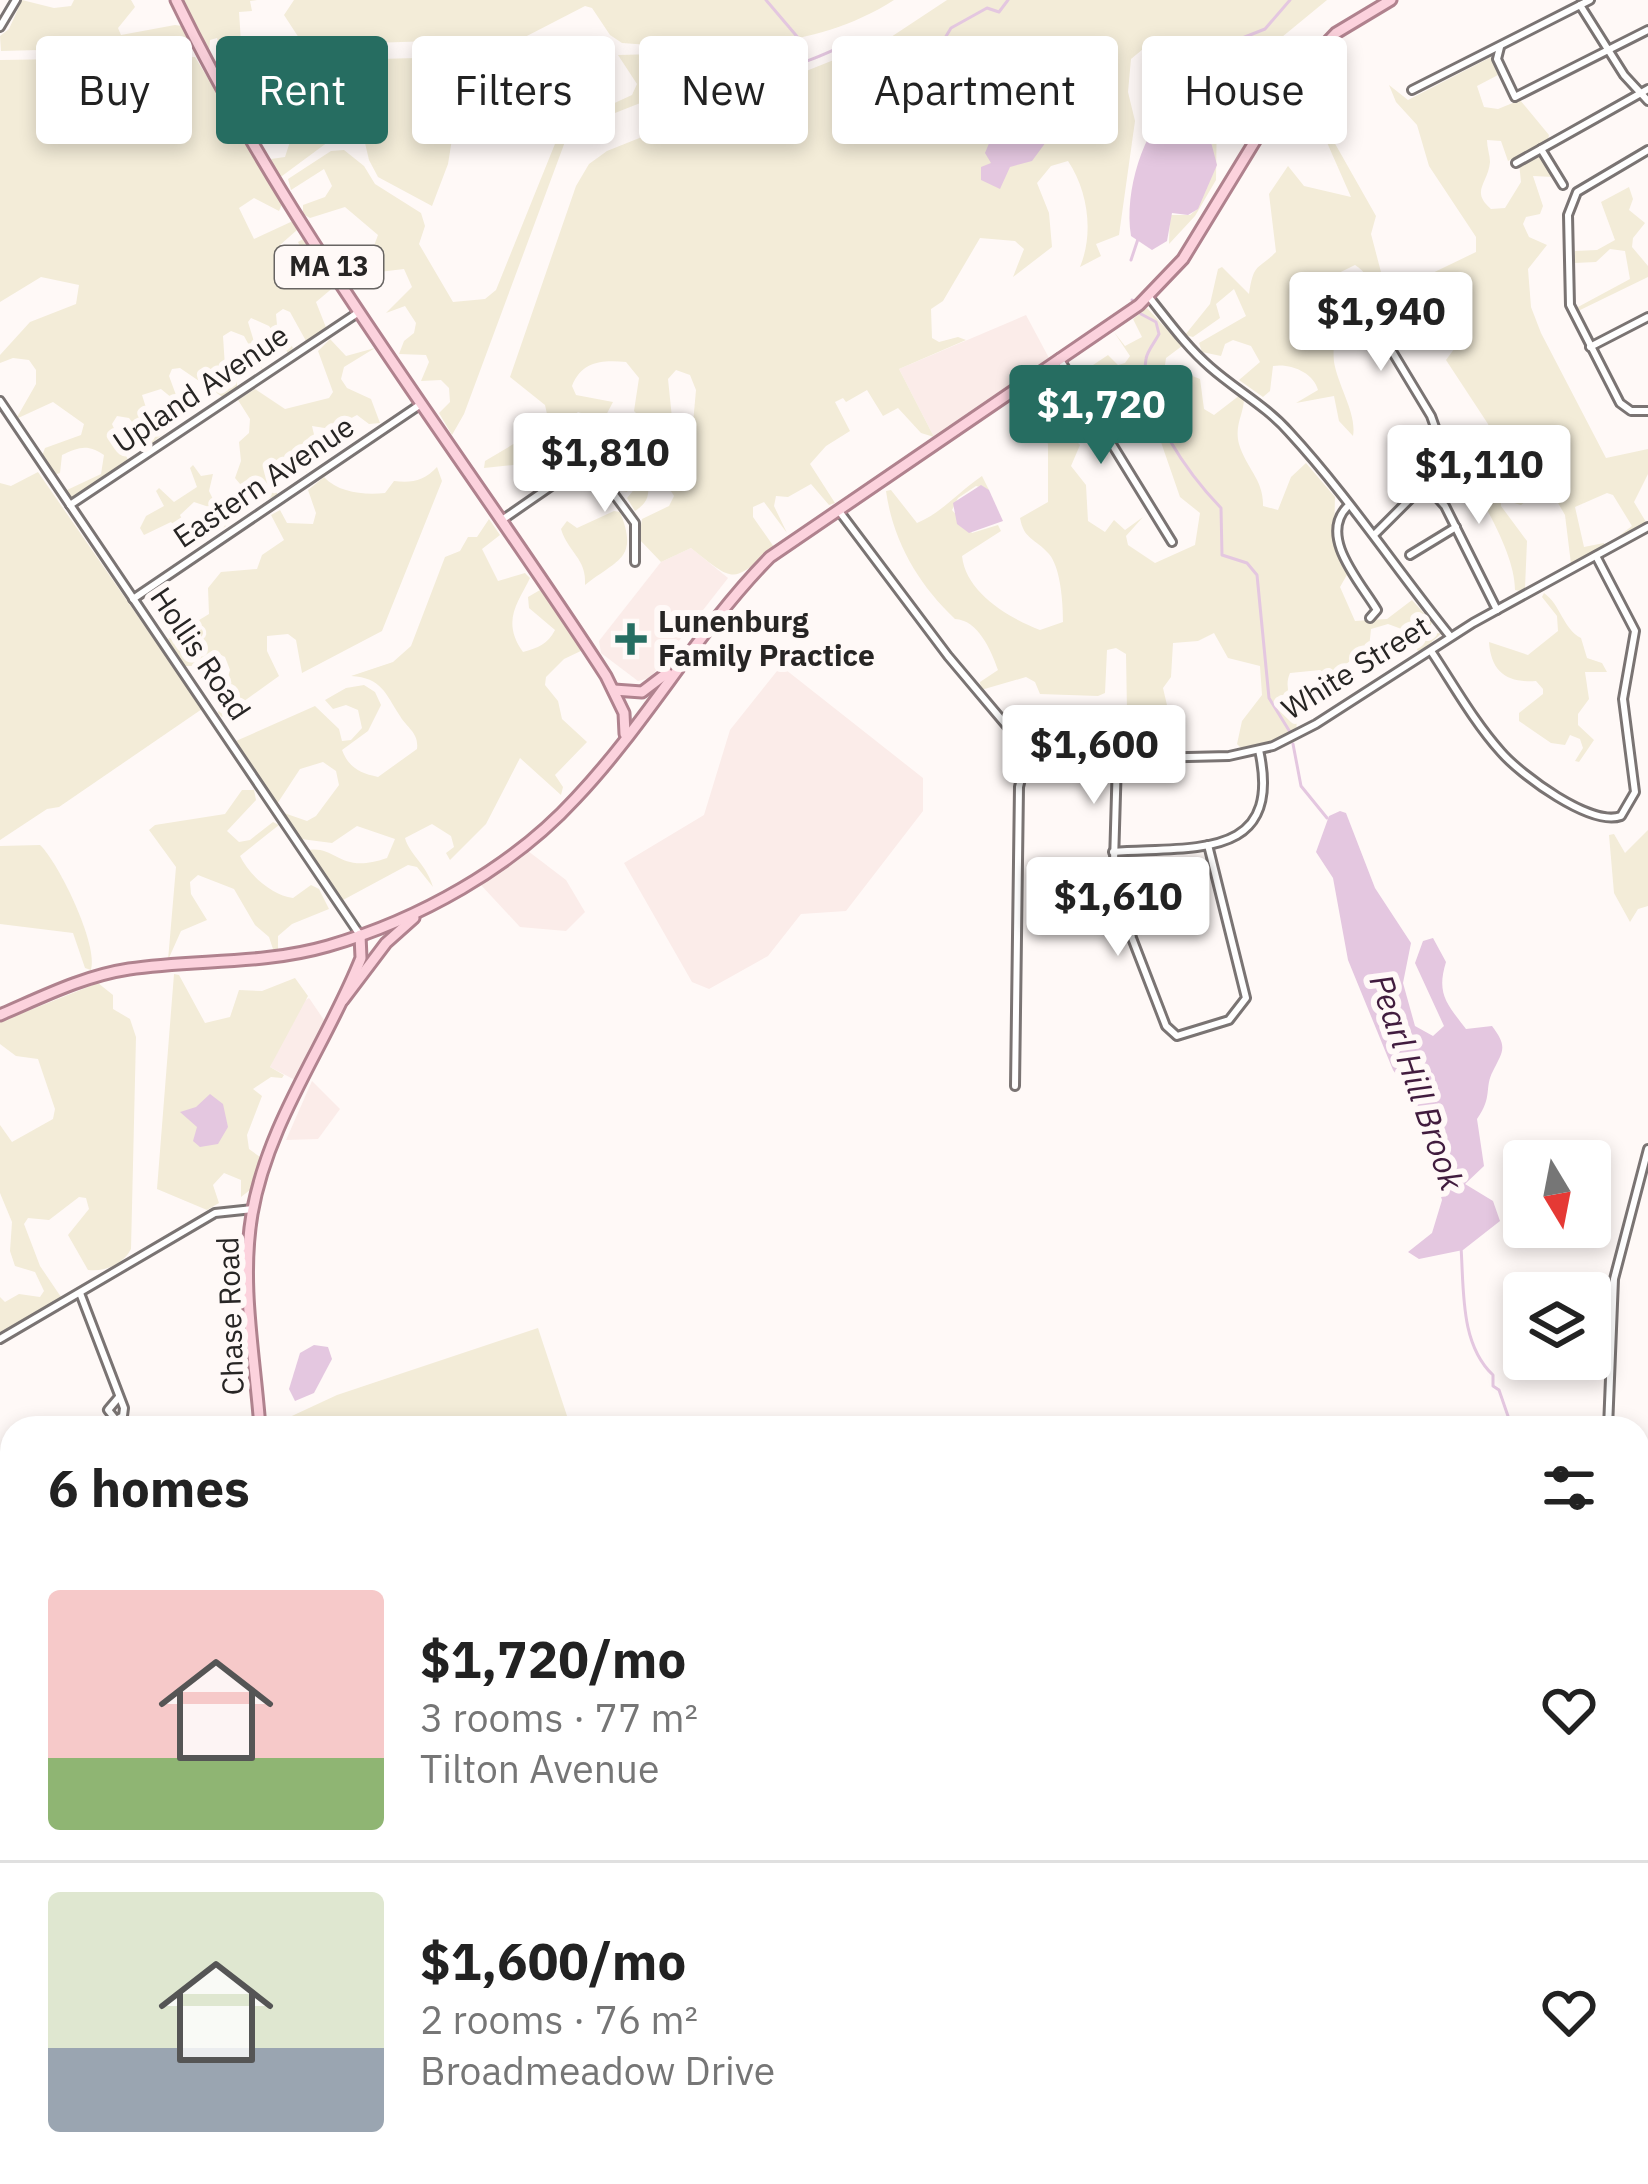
<!DOCTYPE html>
<meta charset="utf-8">
<style>
:root{--surface:#fff;--page:#f6f6f6;--text:#222;--muted:#767676;--line:#e0e0e0;--accent:#266d61}
body{margin:0;font-family:"IBM Plex Sans",sans-serif;background:var(--page);color:var(--text);height:100vh;display:flex;flex-direction:column;font-size:45px;white-space:nowrap}
*{box-sizing:border-box;margin:0}
p{font-size:39px;color:var(--muted)}
.icon{flex:none;width:66px;height:66px;fill:none;stroke:currentColor;stroke-width:2;stroke-linecap:round;stroke-linejoin:round}
.map{position:relative;flex:1;overflow:hidden}
.drawer{position:absolute;left:0px;top:1416px;width:1650px;height:768px;display:flex;flex-direction:column;background:var(--surface);border-radius:36px 36px 0 0;box-shadow:0 6px 18px #0003}
.drawer>*{flex:none}
.guide{position:absolute;left:36px;top:36px;width:1578px;height:108px;display:flex;gap:24px}
.needle{width:78px;rotate:170deg}
.controls{position:absolute;left:1503px;top:1140px;display:grid;gap:24px}
.controls a{display:grid;place-items:center;width:108px;height:108px;border-radius:12px;background:var(--surface);box-shadow:0 6px 18px #0003;font-size:60px}
.price{position:absolute;translate:-50% -102px;padding:0 27px;border-radius:12px;background:#fff;color:#222;font-size:39px;line-height:78px;filter:drop-shadow(0 3px 6px #0008)}
.price::after{content:'';position:absolute;left:50%;top:72px;width:36px;height:27px;margin-left:-18px;background:inherit;clip-path:polygon(0 0,100% 0,50% 100%)}
.price.active{background:var(--accent);color:#fff}
ul{padding:0;list-style:none}
li{display:flex;align-items:center;gap:36px;height:300px;padding:0 48px}
li+li{border-top:3px solid var(--line)}
li span{display:grid;place-items:center;flex:none;width:336px;height:240px;border-radius:12px;color:#555}
li>.icon{margin-inline-start:auto}
span .icon{width:144px;height:144px;fill:#fffc;stroke-width:1}
li b{font-size:51px}
h2{display:flex;justify-content:space-between;align-items:center;height:144px;padding:0 48px;font-size:51px}
.chip{padding:0 42px;border-radius:12px;background:var(--surface);box-shadow:0 6px 18px #0003;font-size:42px;line-height:108px}
.chip.active{background:var(--accent);color:#fff}
.map>svg:first-child{display:block}
</style>
<div class="map">
<svg width="1648" height="2184" viewBox="0 0 1648 2184">
<rect width="100%" height="100%" fill="#fff9f7"/>
<g fill="#fbece9">
<path d="M1234 74 1270 103 1250 138 1216 116 1217 108 1209 101Z"/>
<path d="M1026 315 1049 358 934 437 899 369Z"/>
<path d="M691 548 728 578 650 678 638 681 601 653 599 641 661 562Z"/>
<path d="M781 666 923 778V811L846 911 801 914 768 956 709 989 692 982 624 863 704 815 730 730Z"/>
<path d="M528 851 566 880 585 912 566 931 520 927 480 884Z"/>
<path d="M309 998 324 1020 295 1080 270 1067 301 1003Z"/>
<path d="M312 1081 340 1109 318 1139 286 1140Z"/>
</g>
<g fill="#f3ecd8">
<path d="M22 0 54 8 71 6 74 0H131L135 7 118 28 121 35 175 25 182 26 193 46 1 51 0 36 9 29Z"/>
<path d="M182 0H257L250 1 252 11 239 12 241 42 220 47 217 38 210 40 209 53 217 70Z"/>
<path d="M294 0H894C813 52 715 50 622 43L610 35 592 8 585 6 523 38 371 43 372 58 378 59 495 56 492 82 457 108 448 164 432 206 378 177 369 160 362 130 332 139 282 176 277 175 271 159 285 157 297 120 346 94 339 78 331 75 329 64 323 65 322 48 299 38 284 15Z"/>
<path d="M947 0H1327L1282 37 1291 54 1301 59 1292 67 1276 58 1248 63 1249 77 1243 81 1234 74 1210 101 1217 108 1216 180 1195 216 1169 244 1170 215H1190L1197 209 1215 130 1210 119 1182 110 1174 100 1157 116 1179 50 1176 44 1143 49 1131 59 1128 92 1135 121 1119 235 1096 244 1101 256 1080 267C1094 233 1088 191 1068 161L1051 166 1037 183 1049 213 1052 247 1013 277 1024 249 1015 241 980 238 943 301 931 309 932 338 939 342 958 337 966 340 899 369 934 437 921 433 898 408 883 416 867 390 846 402 843 398 835 402 850 431 826 446 810 464 835 503 829 505 811 484 788 497 776 496 774 506 787 533 764 502 753 507V517L774 547C732 584 735 583 691 548L661 562 639 539 642 519 669 506 674 496 659 472 648 479C649 495 649 502 635 511L627 498C650 473 661 433 693 423L696 390 690 375 676 370 668 379 672 418 627 492 617 490C639 471 641 464 632 437L655 424 653 417 641 418 634 411 639 378 626 362C602 360 582 361 572 386L576 395 613 402 603 421 578 412 572 417 591 453 586 454 574 437 566 438 523 464 484 468 485 461 549 423 545 405 510 377 576 186 589 164 607 151 891 37Z"/>
<path d="M738 52 746 57 744 62 615 113 597 111 632 95 637 84 618 55Z"/>
<path d="M195 57 283 202 279 211 254 198 239 208 254 239 295 220 297 230 280 245 285 265 301 269 308 263 298 242 305 238 335 286 316 302 327 330 306 341 290 312 283 309 276 314 277 325 293 348 288 353 269 326 251 318 248 322 263 371 244 336 231 331 223 336 225 367 237 382V389L224 398 180 368 172 369 169 376 176 395 172 398 161 389 142 395 148 414 166 431 150 445 129 418 117 416 112 424 128 460 70 499 67 490 101 474 104 455C88 444 79 447 62 455L60 473 54 475 42 456 45 448 81 435 84 424 53 402 16 419 36 384V370L29 360 13 358 0 363V355L30 322 76 304 79 285 41 277 0 302V60Z"/>
<path d="M1491 57 1498 75 1477 86 1484 107 1498 109 1520 100 1549 135 1548 140 1508 161 1501 141 1487 140C1487 148 1490 155 1490 162 1488 184 1470 191 1491 209L1505 208 1521 182 1519 163 1541 152 1554 177 1533 176 1543 206 1540 214 1526 217 1523 224 1529 237 1547 245 1528 269 1531 307 1541 333 1606 458 1648 449V474L1634 502 1646 522 1615 539 1632 526 1613 495 1607 493 1575 507 1584 547 1604 543 1606 549 1571 564 1565 515 1540 472 1532 476 1531 497 1521 505 1501 499V506L1527 541 1525 588 1520 591 1515 590C1515 547 1470 482 1449 443L1452 437 1461 445 1492 436 1488 424 1446 360 1457 345 1430 319 1419 293 1370 317C1363 298 1378 279 1355 265L1296 294 1298 331 1334 332C1334 342 1333 352 1334 362 1338 386 1357 414 1353 436L1339 421 1334 396 1296 403 1318 390C1314 373 1291 363 1273 366L1270 391 1263 397 1239 380 1260 362 1251 346 1233 340 1225 344 1221 356 1202 352 1199 343 1246 316 1234 289 1216 304 1220 318 1193 337 1185 335 1210 304 1218 269 1222 267 1249 294C1254 262 1257 271 1276 252L1269 194 1288 166 1304 186 1351 197 1325 138 1329 133 1376 216 1371 234 1387 295 1476 252V237L1429 166 1417 125 1396 102 1389 85 1408 100Z"/>
<path d="M563 124 566 139 464 414 452 435 439 413 450 402 449 388 441 380 421 381 429 362 426 355 399 354 404 341 414 333 416 323 405 306 386 313 412 287 404 269 346 276V270L368 262 378 235 345 207 310 218 303 214V205L325 197 332 186 324 169 291 190 288 179 331 151 344 150 364 166 375 184 421 213 425 226 419 244 453 302 485 299 496 290Z"/>
<path d="M1629 187 1633 199 1629 210 1645 223 1633 238 1632 247 1648 266V277L1576 312 1578 307 1630 279 1625 251 1610 249 1596 262 1574 263 1575 251 1597 250 1615 240 1601 202Z"/>
<path d="M1147 308 1182 346 1166 358 1165 365 1200 379 1204 409 1214 415 1240 395 1244 398C1244 414 1234 425 1239 444 1246 468 1264 480 1263 506L1278 510 1291 477 1306 463 1335 497 1334 540 1348 573 1340 587 1355 621 1387 619 1412 600 1432 622 1427 634 1442 633 1419 653 1407 631 1388 624 1371 629 1369 648 1343 666 1333 682 1320 670 1290 673C1281 693 1300 710 1296 731L1263 746 1242 749 1237 744 1242 721 1262 695 1260 666 1228 658 1214 633 1198 641 1173 643 1171 677 1163 688 1170 718 1161 727 1127 712 1126 654 1116 648 1107 650 1105 693 1098 696 1040 694 1035 682 1026 677 981 690 980 682 998 670C991 650 978 620 955 619 918 584 893 541 886 491L891 490 917 523C943 512 958 492 982 476L989 490 976 486 958 498 952 510 972 533 998 525 1001 531 962 556C966 593 1009 618 1040 630L1063 622C1063 604 1061 568 1049 554 1035 538 1024 540 1020 518L1048 502V444L1032 416 1042 405 1080 445 1071 466 1086 485 1088 521 1105 532 1114 520 1125 530 1143 517 1126 536 1128 545 1155 563 1195 545 1200 513 1180 497 1154 422 1137 407 1101 420V414L1132 399 1122 373 1088 387 1093 365 1108 355 1118 365 1125 363 1130 356 1114 332 1125 346 1142 337 1133 319Z"/>
<path d="M330 339 346 356 375 348 344 367 341 379 347 388 371 399 380 423 369 424 357 415 331 429 312 426 316 443 301 457 307 473 289 454 269 466 265 474 278 495 256 503 235 478 241 461 239 442 249 433 250 419 238 400 255 389 285 409 329 398 333 392 318 351Z"/>
<path d="M193 465 201 476 213 474 209 491 226 526 207 538 217 523 212 508 194 502 180 515 194 547 171 522 144 535 140 528 146 516 164 506 156 491 159 488 174 502 197 487 190 468Z"/>
<path d="M437 467 442 481 382 631 302 673 296 640 288 634 267 636V651L279 676 222 717 218 713 230 670 225 657 217 653 196 666H184L168 639 209 614 208 588 221 572 257 569 262 555 284 540 271 515 280 510 287 523 313 524 316 513 308 490 324 477C339 493 364 495 385 493L394 481C412 483 424 481 437 467Z"/>
<path d="M38 472 202 709 59 807 47 809 0 840V483L11 486Z"/>
<path d="M614 511 620 512C639 559 618 559 585 585 587 559 568 552 561 529L567 521 577 528Z"/>
<path d="M489 519 500 535 482 549 498 581 525 573 530 578C518 603 501 621 523 652 538 648 548 644 555 630L529 608 528 597 540 590 585 649 564 659 546 677 545 685 558 701 562 719 587 742 555 775 563 787 561 795 520 758 486 824 450 860 446 853 454 847 451 836 432 824 405 838C409 854 427 865 433 887L417 867 408 865 343 900 307 850C338 845 339 875 387 858L395 839 357 826 332 843 301 839 284 813 307 821 316 816 339 785 336 771 323 762 300 769 277 804 236 741 315 706 339 729 342 741 351 740 362 728 358 710 346 705 333 709 325 700 346 688 364 685 375 692 381 705 368 731 342 750C349 768 360 773 378 777L417 749C419 733 408 729 400 716 385 693 382 678 351 676L393 662 411 646 445 557 460 551 468 537H477Z"/>
<path d="M1544 593C1561 605 1563 629 1581 638L1587 658 1602 663 1607 672H1585L1589 699 1578 714V725L1594 740 1579 762 1575 761 1583 748 1580 739 1570 735 1565 745 1551 743 1519 721V713L1543 694V689L1536 681C1507 683 1491 672 1489 642L1528 655 1558 631 1557 616 1542 597Z"/>
<path d="M242 790H254L256 800 227 831 239 842 250 840 273 822 279 825 240 856C249 875 272 895 293 898L311 885 319 889 329 909 292 924 278 936V949H273L269 937 255 925 234 889 198 875 190 882 191 894 207 920 181 931 168 960 176 867 149 830 155 825 225 814Z"/>
<path d="M1648 830V906L1638 909 1630 922 1614 893 1609 835 1614 834 1625 853Z"/>
<path d="M40 845C59 863 99 946 91 970L85 968 73 933 0 924V846Z"/>
<path d="M174 974 179 975 205 1023 230 1017 239 990 262 991 295 978 308 996 270 1067 284 1075 282 1078 271 1077 253 1089 262 1096 247 1135 249 1149 260 1157 250 1190 241 1197V1180L224 1173 213 1185 219 1203 207 1210 157 1189Z"/>
<path d="M98 983 113 995V1009L130 1019 136 1037 131 1249C123 1265 104 1272 88 1270L68 1235 89 1209 86 1198 79 1197 49 1220 28 1218 24 1224 40 1266 61 1297 0 1334V1297L5 1302 19 1294 40 1297 44 1291 35 1272 15 1266 10 1251 12 1222 0 1193V1125L12 1142 53 1119 55 1109 38 1059 16 1056 0 1044V1022Z"/>
<path d="M538 1328 571 1428H266L337 1395Z"/>
<path d="M628 2172H840L845 2184H633Z"/>
<path d="M1055 2172H1296L1300 2184H1054Z"/>
</g>
<g fill="#e4c7e0">
<path d="M1174 100 1182 110 1212 120 1215 130 1211 142 1217 165 1198 209 1188 215 1172 213 1167 241 1152 250 1131 236C1124 190 1143 132 1174 100Z"/>
<path d="M1029 117 1046 142 1032 161 1010 167 1000 189 981 180V167L991 163 985 153 997 124 1007 120 1017 123Z"/>
<path d="M981 485 989 490 1003 521 969 533 957 524 953 503Z"/>
<path d="M1340 811 1346 813 1375 888 1411 943 1403 983 1415 1026 1433 1036 1444 1026 1415 963 1423 941 1433 938 1446 962C1436 994 1447 1004 1466 1029L1492 1026C1508 1047 1503 1051 1493 1071 1484 1088 1493 1097 1477 1119L1484 1166 1465 1184 1493 1201 1500 1221 1463 1250 1419 1259 1408 1252 1432 1233 1442 1200 1406 1088 1393 1070 1348 960 1333 878 1316 852 1329 816Z"/>
<path d="M210 1094 223 1104 228 1127 218 1144 200 1147 193 1141 197 1127 180 1112 196 1107Z"/>
<path d="M314 1345 328 1347 332 1359 314 1393 295 1401 289 1389 300 1353Z"/>
</g>
<g fill="none" stroke-linecap="round" stroke-linejoin="round">
<g stroke="#e4c7e0" stroke-width="3">
<path d="M766 0 800 40 803 62C819 58 836 47 850 45 881 41 910 49 942 43L951 28 987 8 999 12 1008 0"/>
<path d="M1172 102 1176 77 1207 52 1265 29 1290 0"/>
<path d="M1131 260 1138 239"/>
<path d="M1132 300 1134 301"/>
<path d="M1141 314 1156 322 1159 334C1155 342 1147 351 1146 359 1138 406 1191 477 1221 508L1222 555 1247 563 1257 575 1269 698 1290 732"/>
<path d="M1293 744 1301 786 1327 818"/>
<path d="M1461 1247C1464 1290 1460 1344 1493 1375V1386L1499 1390 1509 1419 1504 1428"/>
<path d="M1638 1918 1639 1927 1648 1929"/>
</g>
<g stroke="#7a7473" stroke-width="12">
<g id="minor">
<path d="M1580 5 1624 75 1648 101"/>
<path d="M0 27 16 0"/>
<path d="M1500 47 1497 59 1515 97 1648 30"/>
<path d="M1412 90 1590 0"/>
<path d="M1541 149 1563 185"/>
<path d="M1648 150 1577 192 1568 215 1570 305 1620 403 1631 411H1648"/>
<path d="M1516 163 1648 89"/>
<path d="M1149 297C1169 322 1186 346 1210 367 1236 390 1266 406 1289 432 1348 496 1396 569 1450 636"/>
<path d="M1353 321 1343 311 1335 320 1342 329 1353 321 1384 338 1431 416 1441 444 1432 477 1375 534"/>
<path d="M1590 347 1648 317"/>
<path d="M1059 358 1172 542"/>
<path d="M0 401 360 935"/>
<path d="M589 460 635 523V562"/>
<path d="M1426 485 1445 506 1497 610"/>
<path d="M70 505 359 312"/>
<path d="M1347 507C1318 537 1361 583 1377 610L1370 618"/>
<path d="M839 511 948 656 1023 745 1042 757 1067 760 1229 756 1273 746 1316 724 1473 623 1648 527"/>
<path d="M502 520 622 437"/>
<path d="M1410 555 1456 527"/>
<path d="M133 599 421 404"/>
<path d="M1431 651C1453 684 1474 722 1501 752 1521 775 1591 827 1621 816L1635 792 1623 699 1635 631 1596 556"/>
<path d="M1117 760 1114 862 1132 938 1166 1026 1177 1036 1229 1020 1246 998 1208 845"/>
<path d="M1113 852C1191 846 1284 862 1259 750"/>
<path d="M1015 1086 1019 787 1028 750"/>
<path d="M80 1293 124 1408 123 1416 116 1420 108 1410 119 1397"/>
<path d="M0 1339 215 1213 253 1209"/>
<path d="M1608 1428 1614 1279 1648 1149"/>
<path d="M1638 1629 1648 1667"/>
<path d="M1638 1738 1648 1736"/>
<path d="M910 2172 916 2184"/>
<path d="M132 2184 165 2172"/>
</g>
</g>
<g stroke="#b0828e" stroke-width="15">
<g id="major">
<path d="M176 0C293 241 461 452 606 676L624 713 625 734"/>
<path d="M614 690 642 692 667 673"/>
<path d="M343 1000 386 943 414 918"/>
<path d="M0 1015C42 997 83 976 129 969 195 959 262 965 328 946 418 920 512 868 576 798 647 723 697 631 770 557L1139 305 1183 259 1294 77 1336 33 1391 0"/>
<path d="M260 1428C255 1357 240 1285 252 1214 268 1121 327 1044 361 958L360 935"/>
<path d="M243 2184 244 2172"/>
</g>
</g>
<use href="#minor" stroke="#fff" stroke-width="6"/>
<use href="#major" stroke="#fcd2dd" stroke-width="9"/>
</g>
<path fill="#266d61" stroke="#fff9f7" stroke-width="4.5" d="M625 621h12v12h12v12h-12v12h-12v-12h-12v-12h12z"/>
<g text-anchor="middle" stroke-width="12" stroke-linejoin="round" paint-order="stroke">
<rect fill="#fff9f7" stroke="#686563" stroke-width="3" x="275" y="246" width="108" height="42" rx="9"/>
<g font-size="27" font-weight="bold" fill="#272524">
<text x="329" y="276">MA 13</text>
</g>
<g font-size="30" fill="#272524" stroke="#fff9f7">
<text transform="translate(201 389) rotate(-34)" y="10">Upland Avenue</text>
<text transform="translate(264 482) rotate(-34)" y="10">Eastern Avenue</text>
<text transform="translate(200 654) rotate(56)" y="10">Hollis Road</text>
<text transform="translate(1356 668) rotate(-32)" y="10">White Street</text>
<text transform="translate(231 1316) rotate(-92)" y="10">Chase Road</text>
</g>
<g font-size="30" font-weight="bold" fill="#272524" stroke="#fff9f7" text-anchor="start">
<text x="658" y="632">Lunenburg<tspan x="658" dy="34">Family Practice</tspan></text>
</g>
<g font-size="33" font-style="italic" fill="#411c3e" stroke="#fff9f7">
<text transform="translate(1417 1082) rotate(71)" y="12">Pearl Hill Brook</text>
</g>
</g>
</svg>
<div class="controls">
<a><svg class="needle" viewBox="-14 -14 28 28"><path d="M0-13l5 13h-10z" fill="#e53935"/><path d="M0 13l5-13h-10z" fill="#767676"/></svg></a>
<a><svg class="icon" aria-label="layers" viewBox="0 0 24 24"><path d="M12 4l9 5-9 5-9-5zM3 14l9 5 9-5"/></svg></a>
</div>
<b class="price" style="left:1381px;top:374px">$1,940</b>
<b class="price active" style="left:1101px;top:467px">$1,720</b>
<b class="price" style="left:605px;top:515px">$1,810</b>
<b class="price" style="left:1479px;top:527px">$1,110</b>
<b class="price" style="left:1094px;top:807px">$1,600</b>
<b class="price" style="left:1118px;top:959px">$1,610</b>
<div class="guide">
<a class="chip">Buy</a>
<a class="chip active">Rent</a>
<a class="chip">Filters</a>
<a class="chip">New</a>
<a class="chip">Apartment</a>
<a class="chip">House</a>
</div>
<section class="drawer">
<h2>6 homes<svg class="icon" aria-label="filters" viewBox="0 0 24 24"><path d="M4 7h16M4 17h16"/><circle cx="9" cy="7" r="2"/><circle cx="15" cy="17" r="2"/></svg></h2>
<ul>
<li><span style="background:linear-gradient(#f6c9c9 70%,#8fb573 0)"><svg class="icon" aria-label="home" viewBox="0 0 24 24"><path d="M3 11l9-7 9 7M6 9v11h12V9"/></svg></span><div><b>$1,720/mo</b><p>3 rooms · 77 m²</p><p>Tilton Avenue</p></div><svg class="icon" aria-label="heart" viewBox="0 0 24 24"><path d="M12 20l-8-8c-3-5 5-10 8-4 3-6 11-1 8 4z"/></svg></li>
<li><span style="background:linear-gradient(#dfe7d0 65%,#9aa5b1 0)"><svg class="icon" aria-label="home" viewBox="0 0 24 24"><path d="M3 11l9-7 9 7M6 9v11h12V9"/></svg></span><div><b>$1,600/mo</b><p>2 rooms · 76 m²</p><p>Broadmeadow Drive</p></div><svg class="icon" aria-label="heart" viewBox="0 0 24 24"><path d="M12 20l-8-8c-3-5 5-10 8-4 3-6 11-1 8 4z"/></svg></li>
</ul>
</section>
</div>
